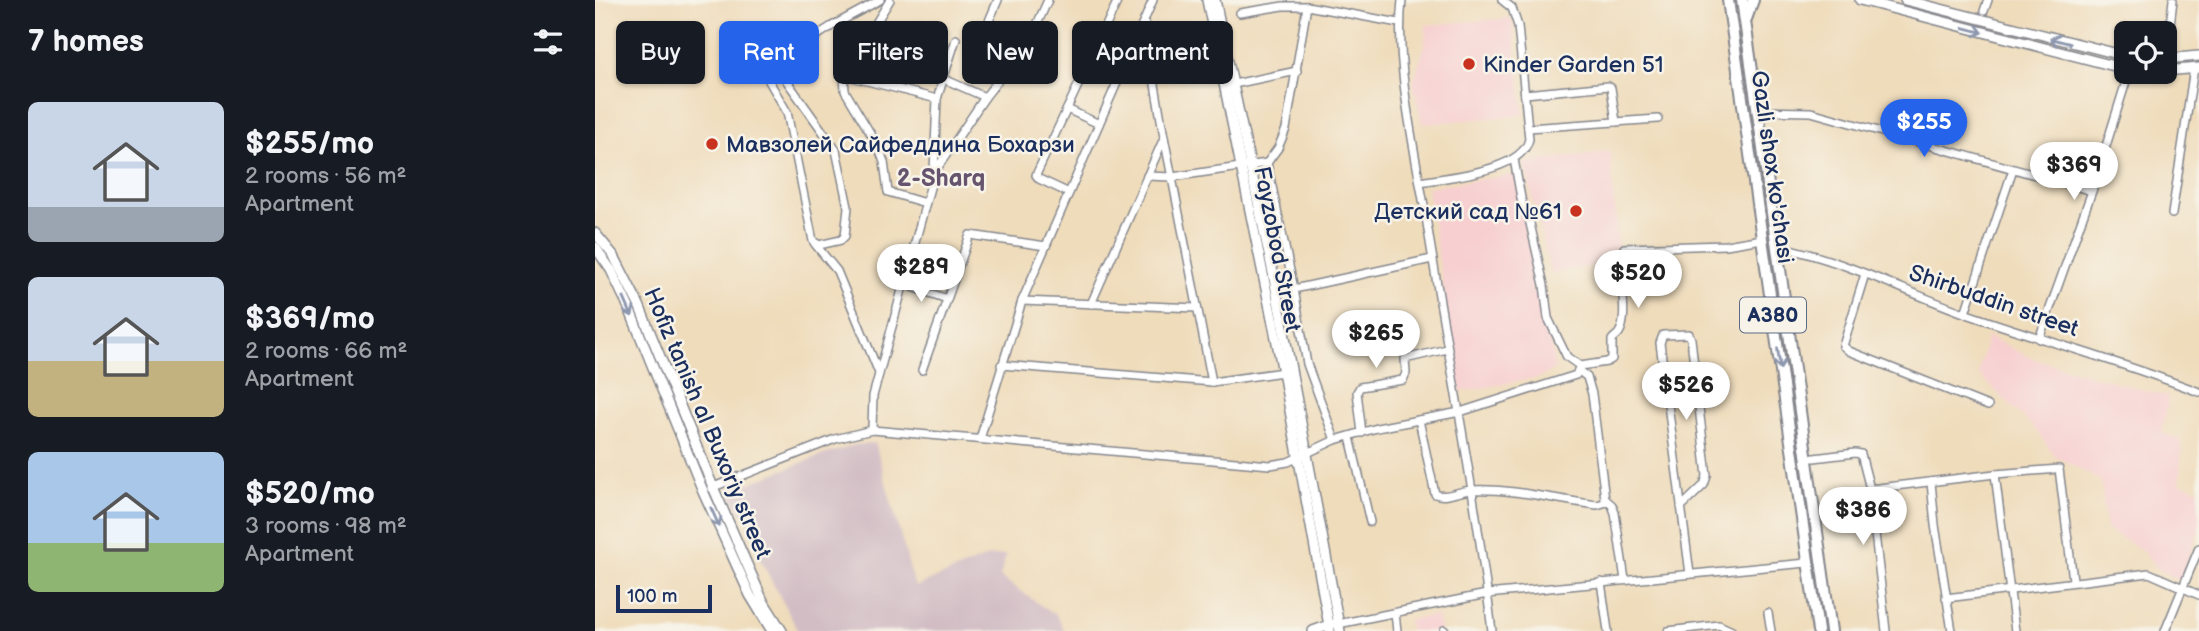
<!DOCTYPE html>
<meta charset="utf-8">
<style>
:root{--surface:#171b24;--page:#20242c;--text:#f1f3f6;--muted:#9ea1a6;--accent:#2563eb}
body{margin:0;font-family:"Balsamiq Sans",sans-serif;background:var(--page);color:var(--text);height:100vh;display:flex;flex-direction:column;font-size:26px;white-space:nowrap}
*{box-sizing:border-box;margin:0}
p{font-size:23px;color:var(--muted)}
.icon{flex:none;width:38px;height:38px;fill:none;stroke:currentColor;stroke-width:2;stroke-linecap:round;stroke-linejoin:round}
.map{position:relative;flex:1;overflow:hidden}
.side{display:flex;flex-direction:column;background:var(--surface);width:595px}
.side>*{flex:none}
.hud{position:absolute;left:21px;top:21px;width:665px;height:63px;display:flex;gap:14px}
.controls{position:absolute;left:1519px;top:21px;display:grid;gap:14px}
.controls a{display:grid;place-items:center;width:63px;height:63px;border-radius:10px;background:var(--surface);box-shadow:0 2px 5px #0004;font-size:35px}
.scale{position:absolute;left:21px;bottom:18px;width:96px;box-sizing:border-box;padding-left:7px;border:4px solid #1b2f5e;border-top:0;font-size:19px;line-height:24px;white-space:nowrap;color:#1b2f5e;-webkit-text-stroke:5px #f7f3e8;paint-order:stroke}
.price{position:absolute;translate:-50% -60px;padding:0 16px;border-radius:24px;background:#fff;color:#222;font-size:23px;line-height:46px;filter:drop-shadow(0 2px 4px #0008)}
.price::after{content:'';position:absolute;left:50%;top:42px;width:21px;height:16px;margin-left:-10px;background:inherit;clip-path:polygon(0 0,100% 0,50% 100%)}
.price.active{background:var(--accent);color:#fff}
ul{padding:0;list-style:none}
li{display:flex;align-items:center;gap:21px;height:175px;padding:0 28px}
li span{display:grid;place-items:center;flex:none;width:196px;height:140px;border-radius:10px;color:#555}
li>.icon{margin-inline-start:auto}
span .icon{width:84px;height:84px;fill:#fffc;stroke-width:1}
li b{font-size:30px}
h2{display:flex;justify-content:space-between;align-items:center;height:84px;padding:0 28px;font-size:30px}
.pill{padding:0 24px;border-radius:10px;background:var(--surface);box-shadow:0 2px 5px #0004;font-size:24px;line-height:63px}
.pill.active{background:var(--accent);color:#fff}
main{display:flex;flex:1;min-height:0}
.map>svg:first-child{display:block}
</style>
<main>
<section class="side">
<h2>7 homes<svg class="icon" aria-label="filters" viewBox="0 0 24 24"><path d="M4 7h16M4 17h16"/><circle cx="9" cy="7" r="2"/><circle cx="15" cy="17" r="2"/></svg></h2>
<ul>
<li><span style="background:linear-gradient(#c9d6e8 75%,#9aa5b1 0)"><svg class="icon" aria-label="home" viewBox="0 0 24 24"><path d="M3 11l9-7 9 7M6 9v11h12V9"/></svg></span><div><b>$255/mo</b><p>2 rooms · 56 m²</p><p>Apartment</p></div></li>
<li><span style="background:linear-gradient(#c9d6e8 60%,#c2b280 0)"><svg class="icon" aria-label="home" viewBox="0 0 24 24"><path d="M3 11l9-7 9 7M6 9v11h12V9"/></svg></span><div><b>$369/mo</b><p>2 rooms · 66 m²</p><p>Apartment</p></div></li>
<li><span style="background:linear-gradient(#a9c7e8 65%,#8fb573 0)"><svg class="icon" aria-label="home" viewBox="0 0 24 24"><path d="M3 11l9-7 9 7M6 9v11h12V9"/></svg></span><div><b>$520/mo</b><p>3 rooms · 98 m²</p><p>Apartment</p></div></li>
</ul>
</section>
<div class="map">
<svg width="1604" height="631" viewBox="0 0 1604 631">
<rect width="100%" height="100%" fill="#f7f3e8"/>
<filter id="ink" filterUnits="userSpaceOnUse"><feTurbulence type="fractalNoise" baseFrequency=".0143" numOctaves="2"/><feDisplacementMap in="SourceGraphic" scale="14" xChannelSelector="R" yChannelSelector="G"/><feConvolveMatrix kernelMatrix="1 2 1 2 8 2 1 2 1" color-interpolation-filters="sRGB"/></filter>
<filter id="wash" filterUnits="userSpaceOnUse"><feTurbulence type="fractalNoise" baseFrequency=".00686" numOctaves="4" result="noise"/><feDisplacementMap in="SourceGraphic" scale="28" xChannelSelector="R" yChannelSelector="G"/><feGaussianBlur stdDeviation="1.57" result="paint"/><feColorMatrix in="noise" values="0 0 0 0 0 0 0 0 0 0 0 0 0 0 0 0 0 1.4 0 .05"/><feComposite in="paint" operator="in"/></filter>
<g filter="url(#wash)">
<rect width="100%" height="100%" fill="#efdcbb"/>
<g fill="#f7cfd0">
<path d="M917 18 929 115 827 124 818 82 830 45 831 25Z"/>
<path d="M1015 151 1024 260 956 274 929 163Z"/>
<path d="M929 173 960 368 946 377 865 392 832 187Z"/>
<path d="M1392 336 1439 359 1574 397 1567 432 1587 441 1585 483 1604 490V529L1585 581 1562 569 1547 550 1511 529 1506 481 1460 456 1441 430 1383 374Z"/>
<path d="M842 615 845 631H815L813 620Z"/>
</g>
<path fill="#d2bdc5" d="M280 443 320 587 394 556 411 555 405 577 457 613H460L470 631H203L162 553 163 546 153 519 131 492 219 458 260 445Z"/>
</g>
<g filter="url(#ink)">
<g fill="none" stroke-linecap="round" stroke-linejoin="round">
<g stroke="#85868c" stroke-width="10">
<g id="minor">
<path d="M295 0 249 75 250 91 283 146 289 162 293 192 330 203"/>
<path d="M807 0C800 62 819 148 830 211 852 351 880 490 897 631"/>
<path d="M1389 11 1393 0"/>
<path d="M645 13 688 6H712"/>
<path d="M549 21 569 137 617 382"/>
<path d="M384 44 403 0"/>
<path d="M498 52 529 67"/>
<path d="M1571 59 1578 0"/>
<path d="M179 63 241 150 253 207 250 236 246 240 224 245 218 241 192 112 174 81V68L179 63 237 26 285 0"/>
<path d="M249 75 342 99"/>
<path d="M349 79 390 97"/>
<path d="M634 85 702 71"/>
<path d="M930 94 1013 86 1016 88 1021 122"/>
<path d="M472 109 504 124"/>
<path d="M1161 111 1216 112 1497 191"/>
<path d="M933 128 1063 119"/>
<path d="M919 159 928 209 934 219 949 285 953 318 972 357 985 366"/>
<path d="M339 172 342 99 361 39"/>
<path d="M552 176 577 177 672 163"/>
<path d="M825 182C853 177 928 171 934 139L923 26 917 8 907 0"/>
<path d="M474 193 444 179 441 175 523 0"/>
<path d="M1577 214 1599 68"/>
<path d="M220 244 242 271 284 373"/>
<path d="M1181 246C1247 259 1308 291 1372 314 1449 341 1528 362 1604 392"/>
<path d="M1270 274 1248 346 1254 351 1393 406"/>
<path d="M309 284 352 299"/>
<path d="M699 289 837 259"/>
<path d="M427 301 602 308"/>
<path d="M496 304 569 138"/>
<path d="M1370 313 1418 169"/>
<path d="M1444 339 1497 191 1534 72"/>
<path d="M406 365 617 382 688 372"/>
<path d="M327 370 375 235 451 246"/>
<path d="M983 370 992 377 997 394 1010 499 1017 505 1020 513 1030 580"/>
<path d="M824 420 840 494C852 499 865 490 877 490 915 488 963 500 1002 505L1012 502"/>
<path d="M277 430 278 396 339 173 390 97 435 40 453 0"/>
<path d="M767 433 762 392 765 387 808 380 811 373 810 359 852 349"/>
<path d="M755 437 775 522"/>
<path d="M385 439 427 301 558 0"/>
<path d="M740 440 712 364 699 289 672 163 683 148 691 129 712 6 804 23"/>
<path d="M1219 458 1260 453 1266 454 1275 489 1291 631"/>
<path d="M1400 474 1420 631"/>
<path d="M1336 482 1340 525 1357 631"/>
<path d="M116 488 240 439 277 430 675 465 693 462 740 440 782 428 865 412 981 375 985 366 1012 362 1017 359V340C1019 337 1022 336 1024 333 1036 315 1020 268 1029 248L1131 245 1167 239"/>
<path d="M1275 489 1400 474 1464 469 1478 580"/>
<path d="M1086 507 1109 485 1112 476 1096 339 1094 334 1068 335 1065 343 1095 574"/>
<path d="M1006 582 1013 631"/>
<path d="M1351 598 1554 573 1604 595"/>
<path d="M800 613 802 631"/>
<path d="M1173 613 1176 631"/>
<path d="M743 624 892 594 1212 563"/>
<path d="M849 630 850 631"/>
<path d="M1073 631 1124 625 1137 631"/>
<path d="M1570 631 1604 548"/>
</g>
</g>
<g stroke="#85868c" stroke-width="12">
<g id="major">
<path d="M612 0 688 372 735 631"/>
<path d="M620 0 678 273 745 631"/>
<path d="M1265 0 1531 69"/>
<path d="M1310 0 1531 56"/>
<path d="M1570 59 1604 56"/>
<path d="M1570 71 1604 68"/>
<path d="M0 233 19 256 44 305 118 487 168 601 187 631"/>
<path d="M0 247 16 270 34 308 108 491 155 595 177 631"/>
<path d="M718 631 737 624"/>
</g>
</g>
<g stroke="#85868c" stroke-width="14">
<g id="highway">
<path d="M1133 0 1223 631"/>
<path d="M1147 0 1236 631"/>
<path d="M1151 19 1158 0"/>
</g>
</g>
<use href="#minor" stroke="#fff" stroke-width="7"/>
<use href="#major" stroke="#fff" stroke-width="9"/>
<use href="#highway" stroke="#fff" stroke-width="10"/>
</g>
<defs><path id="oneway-shaft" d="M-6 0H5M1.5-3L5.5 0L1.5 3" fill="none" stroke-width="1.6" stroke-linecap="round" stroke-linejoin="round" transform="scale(1.75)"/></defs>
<g stroke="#8d97ae">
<use href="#oneway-shaft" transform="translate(1378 30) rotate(15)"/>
<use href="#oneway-shaft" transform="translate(1465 41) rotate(-165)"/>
<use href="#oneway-shaft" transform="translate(33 307) rotate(66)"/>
<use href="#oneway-shaft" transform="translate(1184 359) rotate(82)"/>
<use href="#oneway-shaft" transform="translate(120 517) rotate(66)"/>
</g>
</g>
<g fill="#c8321e" stroke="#f7f3e8" stroke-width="2.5">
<circle cx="874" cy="64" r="7"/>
<circle cx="117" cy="144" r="7"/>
<circle cx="981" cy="211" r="7"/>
</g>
<g text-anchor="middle" stroke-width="5" stroke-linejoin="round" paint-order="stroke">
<rect fill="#f7f3e8" stroke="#5d6a87" stroke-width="2" x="1145" y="297.5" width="66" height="35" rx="5"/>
<g font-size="21" font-weight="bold" fill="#1b2f5e">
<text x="1178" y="322">A380</text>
</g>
<g font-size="23" fill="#1b2f5e" stroke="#f7f3e8" text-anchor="start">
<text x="888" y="72">Kinder Garden 51</text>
<text x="131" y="152">Мавзолей Сайфеддина Бохарзи</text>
<text x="967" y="219" text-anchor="end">Детский сад №61</text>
</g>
<g font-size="23" fill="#1b2f5e" stroke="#f7f3e8">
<text transform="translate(1178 167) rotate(82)" y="8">Gazli shox ko'chasi</text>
<text transform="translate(683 249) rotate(79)" y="8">Fayzobod Street</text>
<text transform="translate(1399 300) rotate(19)" y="8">Shirbuddin street</text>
<text transform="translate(113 423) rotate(67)" y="8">Hofiz tanish al Buxoriy street</text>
</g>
<g font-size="24" font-weight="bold" fill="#66546f" stroke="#f7f3e8">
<text x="346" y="186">2-Sharq</text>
</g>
</g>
</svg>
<div class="controls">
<a><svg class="icon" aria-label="locate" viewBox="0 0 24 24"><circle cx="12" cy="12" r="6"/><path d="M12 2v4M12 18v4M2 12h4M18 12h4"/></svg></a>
</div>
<div class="scale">100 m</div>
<b class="price active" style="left:1329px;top:159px">$255</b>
<b class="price" style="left:1479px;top:202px">$369</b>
<b class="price" style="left:326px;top:304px">$289</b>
<b class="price" style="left:1043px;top:310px">$520</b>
<b class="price" style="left:781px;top:370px">$265</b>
<b class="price" style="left:1091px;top:422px">$526</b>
<b class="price" style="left:1268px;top:547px">$386</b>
<div class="hud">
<a class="pill">Buy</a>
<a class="pill active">Rent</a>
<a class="pill">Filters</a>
<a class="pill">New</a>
<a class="pill">Apartment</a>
</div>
</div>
</main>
